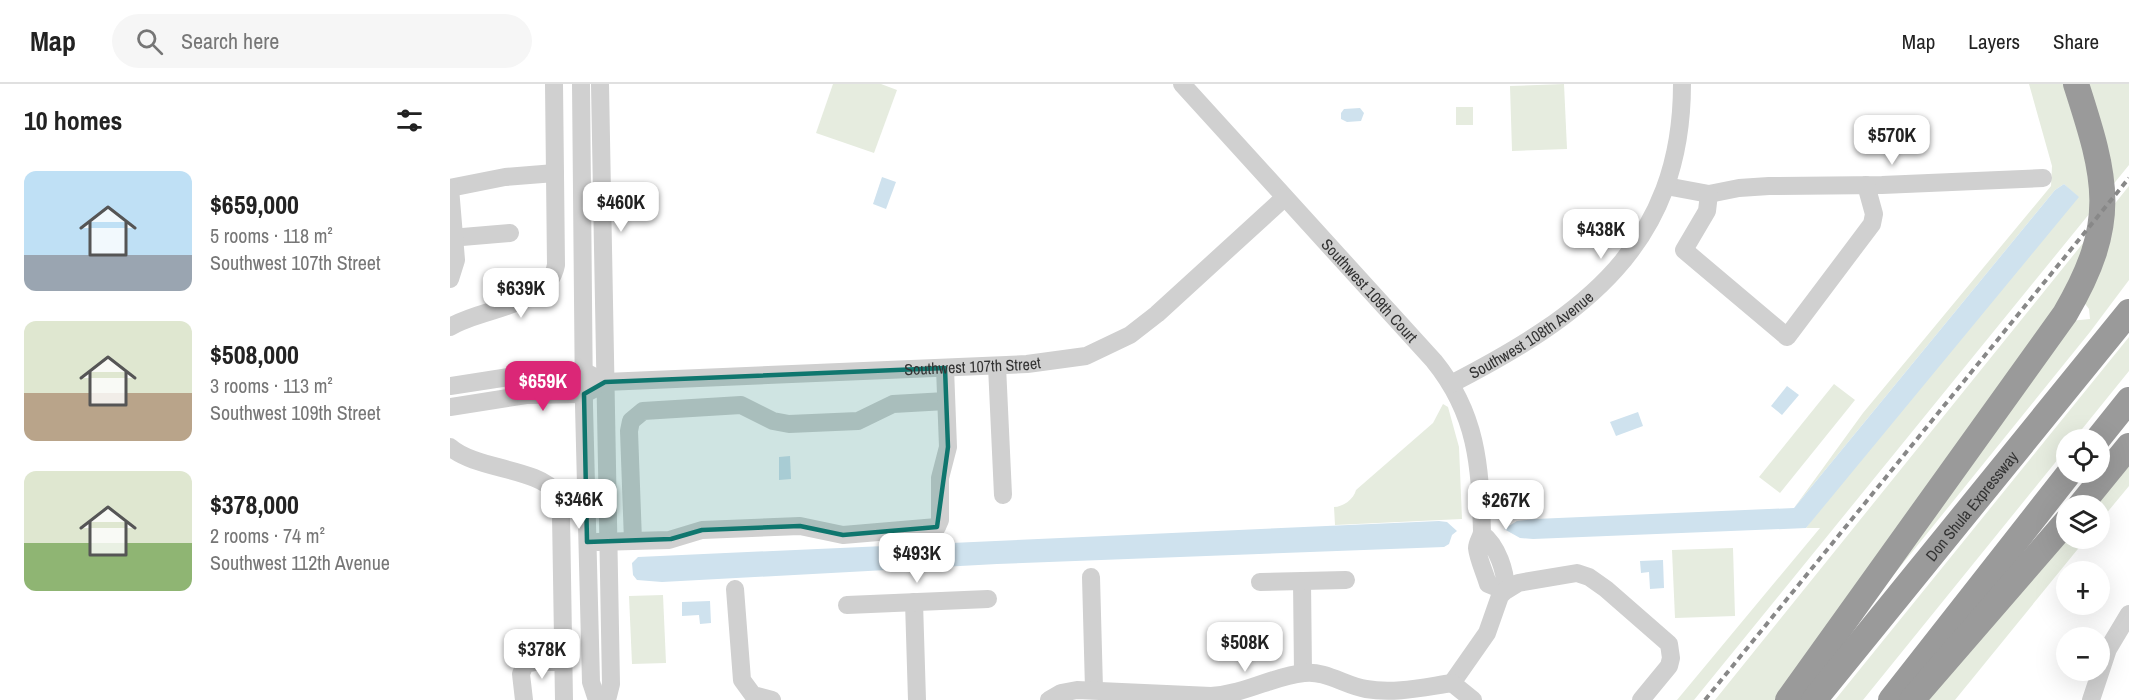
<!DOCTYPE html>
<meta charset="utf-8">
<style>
:root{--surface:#fff;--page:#f6f6f6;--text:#222;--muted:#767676;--line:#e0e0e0;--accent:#db2777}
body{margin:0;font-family:"Archivo Narrow",sans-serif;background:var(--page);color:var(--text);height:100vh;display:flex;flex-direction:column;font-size:22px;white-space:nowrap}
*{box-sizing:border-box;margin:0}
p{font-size:20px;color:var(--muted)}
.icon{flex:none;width:33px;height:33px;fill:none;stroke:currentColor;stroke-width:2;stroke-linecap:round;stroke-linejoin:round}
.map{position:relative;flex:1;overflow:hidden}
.side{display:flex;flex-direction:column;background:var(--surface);width:450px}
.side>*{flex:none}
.fabs{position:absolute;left:1606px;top:345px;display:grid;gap:12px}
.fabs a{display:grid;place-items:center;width:54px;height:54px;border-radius:50%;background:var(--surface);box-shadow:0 6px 24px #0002;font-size:30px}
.price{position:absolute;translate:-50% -51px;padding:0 14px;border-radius:12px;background:#fff;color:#222;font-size:20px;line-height:39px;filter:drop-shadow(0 2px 3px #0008)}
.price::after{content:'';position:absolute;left:50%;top:36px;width:18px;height:14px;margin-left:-9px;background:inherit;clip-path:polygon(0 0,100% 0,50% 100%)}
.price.current{background:var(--accent);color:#fff}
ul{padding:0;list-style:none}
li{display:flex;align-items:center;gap:18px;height:150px;padding:0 24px}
li span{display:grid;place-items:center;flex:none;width:168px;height:120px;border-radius:12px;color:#555}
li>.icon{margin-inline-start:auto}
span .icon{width:72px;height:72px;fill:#fffc;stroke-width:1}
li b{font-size:26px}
h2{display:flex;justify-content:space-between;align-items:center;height:72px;padding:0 24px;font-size:26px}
header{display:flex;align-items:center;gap:36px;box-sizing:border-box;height:84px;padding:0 30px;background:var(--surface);border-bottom:2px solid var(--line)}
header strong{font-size:28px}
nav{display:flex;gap:33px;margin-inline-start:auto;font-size:21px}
.search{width:420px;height:54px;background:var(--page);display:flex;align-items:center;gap:15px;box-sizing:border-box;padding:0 21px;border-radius:33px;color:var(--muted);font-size:22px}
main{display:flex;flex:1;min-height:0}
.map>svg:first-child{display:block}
</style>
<header>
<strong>Map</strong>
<div class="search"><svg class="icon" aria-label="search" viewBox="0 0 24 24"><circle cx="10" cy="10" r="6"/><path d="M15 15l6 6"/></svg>Search here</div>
<nav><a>Map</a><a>Layers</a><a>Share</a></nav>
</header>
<main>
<section class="side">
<h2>10 homes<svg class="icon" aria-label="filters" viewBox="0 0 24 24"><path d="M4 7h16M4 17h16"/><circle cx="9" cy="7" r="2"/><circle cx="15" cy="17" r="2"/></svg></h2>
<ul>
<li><span style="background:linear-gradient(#bfe0f5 70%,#9aa5b1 0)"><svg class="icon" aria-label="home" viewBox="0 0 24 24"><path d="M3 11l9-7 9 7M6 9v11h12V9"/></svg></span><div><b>$659,000</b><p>5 rooms · 118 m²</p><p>Southwest 107th Street</p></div></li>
<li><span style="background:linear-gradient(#dfe7d0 60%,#b9a48a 0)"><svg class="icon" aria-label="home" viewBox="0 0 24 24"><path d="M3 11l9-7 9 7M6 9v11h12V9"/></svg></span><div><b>$508,000</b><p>3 rooms · 113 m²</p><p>Southwest 109th Street</p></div></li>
<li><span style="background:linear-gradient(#dfe7d0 60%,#8fb573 0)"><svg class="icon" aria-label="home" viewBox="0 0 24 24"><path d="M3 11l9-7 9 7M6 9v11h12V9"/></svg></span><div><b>$378,000</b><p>2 rooms · 74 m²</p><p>Southwest 112th Avenue</p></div></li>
</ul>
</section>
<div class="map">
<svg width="1679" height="616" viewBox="0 0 1679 616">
<rect width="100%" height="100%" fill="#fff"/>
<g fill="#e6ecdf">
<path d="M383 0H431L447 6 424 69 366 49Z"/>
<path d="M1114 0 1117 65 1062 67 1060 2Z"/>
<path d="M1579 0H1679V81L1244 616H1227L1370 444H1356L1376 417 1628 113 1614 100 1605 106 1344 424 1413 329 1601 102 1602 82Z"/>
<rect x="1006" y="23" width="17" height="18"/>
<path d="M1679 102V196L1640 248 1403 541 1619 237 1640 235 1639 225 1633 217 1328 616H1265Z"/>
<path d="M1679 253V287L1624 355 1617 356V364L1413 616H1385Z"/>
<path d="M1384 300 1405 316 1330 409 1309 393Z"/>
<path d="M993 320 998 323 1009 363 1012 435 885 441 884 423C893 423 904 415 906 406L983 339Z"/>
<path d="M1679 372V402L1650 437V422H1639Z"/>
<path d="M1617 454 1636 455 1505 616H1473Z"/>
<path d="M1283 464 1285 532 1225 534 1222 466Z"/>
<path d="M213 511 216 579 182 580 179 512Z"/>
</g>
<g fill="#cfe2ee">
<path d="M910 24 914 29 911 37 897 38 891 35V29L894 25Z"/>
<path d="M432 93 446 98 436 125 423 120Z"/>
<path d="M1614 100 1629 113 1356 444 1083 455 1070 454 1054 445 1067 437 1085 435 1344 424 1605 106Z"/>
<path d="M1337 302 1349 311 1332 331 1321 322Z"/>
<path d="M1188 328 1193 342 1166 352 1160 338Z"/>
<path d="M340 372 341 395 329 396V373Z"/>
<path d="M989 437 997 438 1007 447 1002 451 999 460 994 463 547 480 212 498 187 496 183 491 182 479 188 473Z"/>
<path d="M1213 476 1214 504 1200 505 1199 488 1191 489 1190 477Z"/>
<path d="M260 517 261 539 250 540 249 531 232 532V518Z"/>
</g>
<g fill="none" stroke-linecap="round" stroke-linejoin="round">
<g stroke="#d0d0d0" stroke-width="18">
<path d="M131 0 134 322 141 598 147 616"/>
<path d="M150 0 161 600 157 616"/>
<path id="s1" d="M732 0 984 277C1027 330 1030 381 1032 447 1032 453 1027 458 1027 464 1028 475 1035 489 1038 500L1055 507C1057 489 1047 461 1032 450"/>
<path d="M1216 102 1259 110 1289 104 1319 102 1432 101 1593 94"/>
<path d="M0 104 55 93 105 89"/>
<path d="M1259 110 1257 127 1234 166 1337 253 1422 140 1424 130 1416 101"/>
<path d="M0 154 60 149"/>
<path d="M0 195 6 176 0 104"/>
<path d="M0 243C33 223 98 223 106 181L104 0"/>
<path d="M547 282 553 411"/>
<path id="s2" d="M1001 300C1133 232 1232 161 1232 0"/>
<path id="s3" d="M0 302 59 293 123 288H135L155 298 577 280 636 272 680 251 707 230 834 114"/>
<path d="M0 323 76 311 134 310 144 305"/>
<path d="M0 363C26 386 89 384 106 409 111 415 111 424 111 431L114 616"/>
<path d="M183 457 179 347 181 337 193 327 291 321 323 337 339 340 408 337 443 320 496 317"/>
<path d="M147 458 219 456 252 446 350 442 393 451 487 443 490 436V394L498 363 495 284"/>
<path d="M641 493 644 605"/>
<path d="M852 497 853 589"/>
<path d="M810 498 896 496"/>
<path d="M285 505 292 596 303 611 322 616"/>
<path d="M464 518 467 616"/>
<path d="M397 521 538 515"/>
<path d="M1002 599 1037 549 1050 512 1055 507 1068 499 1127 489 1139 493 1156 505 1219 560 1221 574 1219 582 1191 616"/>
<path d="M1002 599 1023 616"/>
<path d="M74 616 71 590 75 580 85 578H114"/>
<path d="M599 616 611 609 627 606 761 612C796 610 823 592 854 589 875 586 896 602 916 605 945 610 974 603 1002 599"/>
<path d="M1641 616 1658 565 1679 530"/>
</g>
<g stroke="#9a9a9a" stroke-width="26">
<path d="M1647 356 1679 316"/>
<path d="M1630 422 1679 362"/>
<path d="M1338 616 1615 230C1669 138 1657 96 1626 0"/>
<path id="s4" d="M1364 616 1679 228"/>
<path d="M1441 616 1620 388"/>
<path d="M1462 616 1617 437"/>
</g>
<path stroke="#888" stroke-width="4" stroke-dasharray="6 4.5" stroke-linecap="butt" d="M1255 616 1679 94"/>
</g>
<path fill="#0f766e" fill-opacity="0.2" stroke="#0f766e" stroke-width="4.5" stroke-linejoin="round" d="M495 284 498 363 487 443 393 451 350 442 252 446 221 455 137 458 134 310 155 298Z"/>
<g text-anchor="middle" stroke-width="6" stroke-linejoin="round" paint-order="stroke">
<g font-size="16" fill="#333" stroke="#fff">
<text dy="6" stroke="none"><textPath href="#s1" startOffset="279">Southwest 109th Court</textPath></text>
<text dy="6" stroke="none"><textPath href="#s2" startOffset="94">Southwest 108th Avenue</textPath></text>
<text dy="6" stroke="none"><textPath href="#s3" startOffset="526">Southwest 107th Street</textPath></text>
<text dy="6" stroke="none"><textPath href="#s4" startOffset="250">Don Shula Expressway</textPath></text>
</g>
</g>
</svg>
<div class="fabs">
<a><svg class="icon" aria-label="locate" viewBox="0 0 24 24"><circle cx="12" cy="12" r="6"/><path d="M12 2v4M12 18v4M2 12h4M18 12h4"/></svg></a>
<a><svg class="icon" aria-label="layers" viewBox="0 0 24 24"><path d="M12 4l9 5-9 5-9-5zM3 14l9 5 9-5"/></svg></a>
<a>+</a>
<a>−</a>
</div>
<b class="price" style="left:1442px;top:82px">$570K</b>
<b class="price" style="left:171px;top:149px">$460K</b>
<b class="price" style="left:1151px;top:176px">$438K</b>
<b class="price" style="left:71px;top:235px">$639K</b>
<b class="price current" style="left:93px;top:328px">$659K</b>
<b class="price" style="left:129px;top:446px">$346K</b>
<b class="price" style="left:1056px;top:447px">$267K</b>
<b class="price" style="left:467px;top:500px">$493K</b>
<b class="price" style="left:795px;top:589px">$508K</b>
<b class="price" style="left:92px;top:596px">$378K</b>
</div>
</main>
